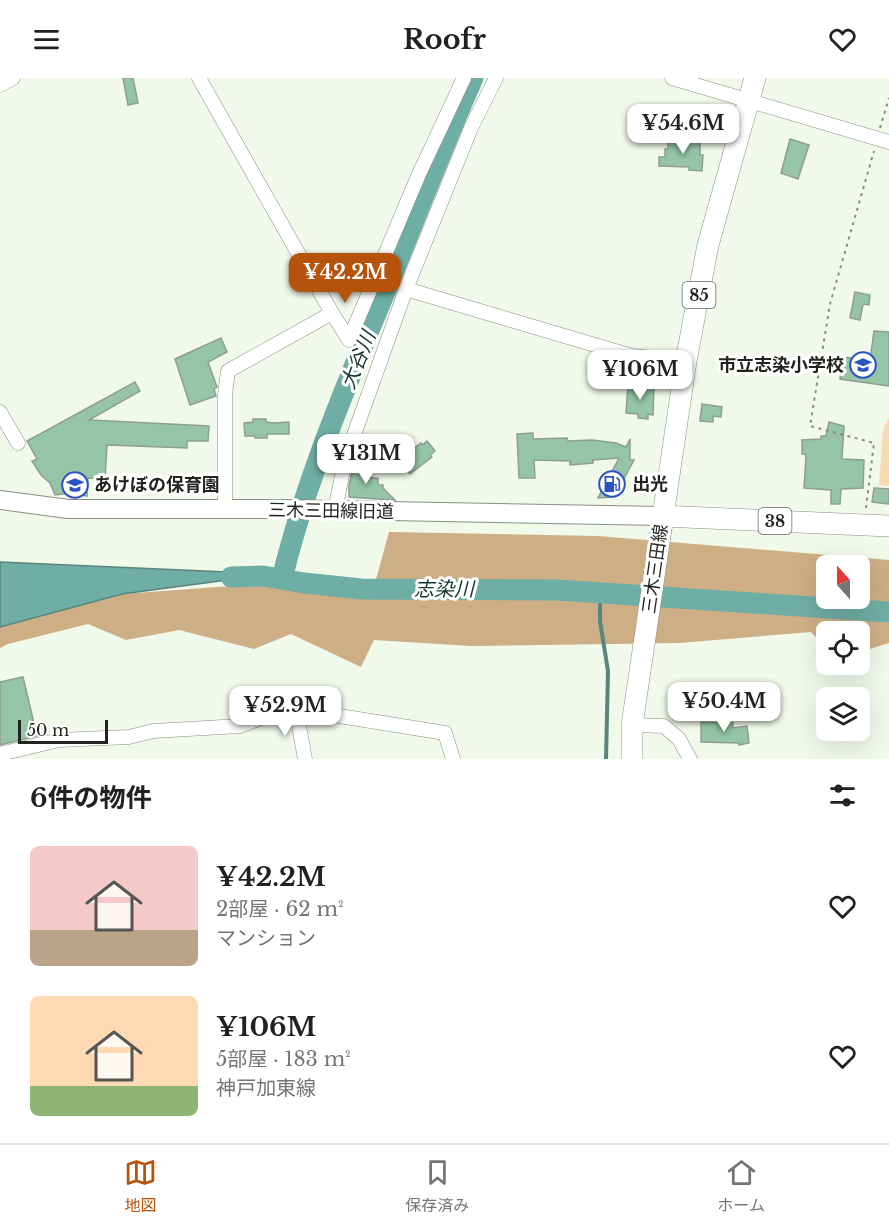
<!DOCTYPE html>
<html lang="ja">
<meta charset="utf-8">
<style>
:root{--surface:#fff;--page:#f6f6f6;--text:#202124;--muted:#757577;--line:#e0e0e0;--accent:#b45309}
body{margin:0;font-family:"Libre Baskerville","Noto Sans JP",serif;background:var(--page);color:var(--text);height:100vh;display:flex;flex-direction:column;font-size:22px;white-space:nowrap}
*{box-sizing:border-box;margin:0}
p{font-size:20px;color:var(--muted)}
.icon{flex:none;width:33px;height:33px;fill:none;stroke:currentColor;stroke-width:2;stroke-linecap:round;stroke-linejoin:round}
.map{position:relative;height:681px;overflow:hidden}
.sheet{display:flex;flex-direction:column;background:var(--surface);flex:1}
.sheet>*{flex:none}
.needle{width:39px;rotate:339deg}
.buttons{position:absolute;left:816px;top:477px;display:grid;gap:12px}
.buttons a{display:grid;place-items:center;width:54px;height:54px;border-radius:9px;background:var(--surface);box-shadow:0 6px 24px #0002;font-size:30px}
.scale{position:absolute;left:18px;bottom:15px;width:90px;box-sizing:border-box;padding-left:6px;border:3px solid #22241f;border-top:0;font-size:16px;line-height:21px;white-space:nowrap;color:#22241f;-webkit-text-stroke:4px #fff;paint-order:stroke}
.price{position:absolute;translate:-50% -51px;padding:0 14px;border-radius:12px;background:#fff;color:#222;font-size:20px;line-height:39px;filter:drop-shadow(0 2px 3px #0008)}
.price::after{content:'';position:absolute;left:50%;top:36px;width:18px;height:14px;margin-left:-9px;background:inherit;clip-path:polygon(0 0,100% 0,50% 100%)}
.price.active{background:var(--accent);color:#fff}
ul{padding:0;list-style:none}
li{display:flex;align-items:center;gap:18px;height:150px;padding:0 30px}
li span{display:grid;place-items:center;flex:none;width:168px;height:120px;border-radius:9px;color:#555}
li>.icon{margin-inline-start:auto}
span .icon{width:72px;height:72px;fill:#fffc;stroke-width:1}
li b{font-size:26px}
h2{display:flex;justify-content:space-between;align-items:center;height:72px;padding:0 30px;font-size:26px}
header{display:flex;justify-content:space-between;align-items:center;height:78px;padding:0 30px;background:var(--surface);font-size:27px;font-weight:700}
.dock{display:flex;justify-content:space-around;align-items:center;height:84px;border-top:2px solid var(--line);background:var(--surface);font-size:16px;color:var(--muted)}
.dock a{display:grid;justify-items:center;gap:3px}
.dock .active{color:var(--accent)}
.map>svg:first-child{display:block}
</style>
<header><svg class="icon" aria-label="menu" viewBox="0 0 24 24"><path d="M4 6h16M4 12h16M4 18h16"/></svg>Roofr<svg class="icon" aria-label="heart" viewBox="0 0 24 24"><path d="M12 20l-8-8c-3-5 5-10 8-4 3-6 11-1 8 4z"/></svg></header>
<div class="map">
<svg width="889" height="681" viewBox="0 0 889 681">
<rect width="100%" height="100%" fill="#f1f9ea"/>
<path fill="#f8d9b1" d="M889 339V408L879 407 883 352Z"/>
<path fill="#ceae85" fill-rule="evenodd" d="M389 454 598 458 889 482V565L860 574V554H826V569L811 554 679 565 471 568 374 562 361 589 291 556 254 571 179 552 126 562 88 546 8 566 0 570V549L122 516 244 507 372 516ZM826 488H860V520H826Z"/>
<path fill="#6faea4" stroke="#58857c" stroke-width="1.5" d="M0 484 272 496 122 516 0 549Z"/>
<g fill="none" stroke-linecap="round" stroke-linejoin="round">
<path stroke="#58857c" stroke-width="4" d="M600 515V543L608 593 606 681"/>
<g stroke="#6faea4" stroke-width="21">
<path d="M231 499 263 498 304 505 361 511 557 512 889 534"/>
<path d="M282 501C305 405 345 310 383 219 413 146 441 72 473 0"/>
</g>
</g>
<g fill="#95c5a6" stroke="#8f9e94" stroke-width="1.5">
<path d="M123 0H133L138 25 128 27Z"/>
<path d="M790 61 809 67 798 101 781 95Z"/>
<path d="M668 62H700V77H703L702 93 689 92V89L659 88V79H665V71H668Z"/>
<path d="M855 214 870 217 869 227 863 226 860 242 850 240Z"/>
<path d="M874 253 889 254V308L840 301 843 279 870 282Z"/>
<path d="M221 260 227 274 208 284 217 309 214 311 216 318 190 327 175 281Z"/>
<path d="M135 304 140 313 89 342 209 348 208 363H187V370L107 367 105 401 88 400 87 418 70 415 55 417 50 405 41 397 32 383 37 381 27 363Z"/>
<path d="M628 307 654 309 653 337 648 336V341L638 340V336L626 335Z"/>
<path d="M702 326 722 329 721 339 713 338V344L700 343Z"/>
<path d="M253 341H266V344L274 345 289 344V356H267V360H255V358H245L244 345 253 344Z"/>
<path d="M829 344 844 348 842 381 864 382 863 410 841 411 840 426H831V412L804 410 806 379 805 376H802V362L821 361V358H826Z"/>
<path d="M533 355V361L567 360 568 363 592 362 616 365 626 369 630 361V382H634L614 419 598 420 619 380 593 382V385L570 387V383L534 382 535 400H519L517 356Z"/>
<path d="M427 363 435 373 430 377 432 379 410 396 399 382 421 365 422 367Z"/>
<path d="M355 382H359L365 395H371V400H378V407H383V410L395 422 349 419V407Z"/>
<path d="M874 410 889 411V426L872 424Z"/>
<path d="M23 599 37 658 0 667V604Z"/>
<path d="M701 644 733 645V650L747 648 749 665 739 667V665L701 664Z"/>
</g>
<g fill="none" stroke-linecap="round" stroke-linejoin="round">
<g stroke="#899082" stroke-width="15">
<g id="street">
<path d="M199 0 332 235 228 293 225 317V432"/>
<path d="M496 0 471 50 406 211 632 278 686 283"/>
<path d="M672 0 889 64"/>
<path d="M0 7 13 0"/>
<path d="M332 235 349 262 419 96 464 0"/>
<path d="M0 334 18 365"/>
<path d="M335 433 345 382 406 211"/>
<path d="M296 631 305 681"/>
<path d="M632 647 664 648 679 661 690 681"/>
<path d="M0 676 59 662 129 659 153 653 240 648 284 631H296L445 655 453 681"/>
</g>
</g>
<g stroke="#899082" stroke-width="20">
<path id="secondary" d="M0 422 68 431H281L662 438"/>
</g>
<g stroke="#899082" stroke-width="22">
<g id="primary">
<path d="M662 438 889 448"/>
<path d="M632 681V647L686 283 708 167 755 0"/>
</g>
</g>
<g stroke="#888d83" stroke-width="2" stroke-dasharray="3 4.5" stroke-linecap="butt">
<path d="M880 50 889 20"/>
<path d="M866 430 874 365 810 348 830 226 874 73"/>
</g>
<use href="#street" stroke="#fff" stroke-width="14"/>
<use href="#secondary" stroke="#fff" stroke-width="18"/>
<use href="#primary" stroke="#fff" stroke-width="21"/>
</g>
<defs>
<g id="school-ring" transform="scale(1.35)"><circle r="9.5" fill="#fff" stroke="#2a52c1" stroke-width="1.5"/><path d="M0-5L7-2L0 1L-7-2ZM-4 1L0 2.5L4 1V4Q0 6-4 4Z" fill="#2a52c1"/></g>
<g id="fuel-ring" transform="scale(1.35)"><circle r="9.5" fill="#fff" stroke="#2a52c1" stroke-width="1.5"/><path d="M-5.5-6h7V0h2V4h1.3V-2.5L3-4.5l.8-.8L6-3V5H2.5V1h-1V6h-7ZM-4.2-4.7v3.2H.2V-4.7Z" fill="#2a52c1"/></g>
</defs>
<g fill-rule="evenodd">
<use href="#school-ring" x="863" y="287"/>
<use href="#fuel-ring" x="612" y="406"/>
<use href="#school-ring" x="75" y="407"/>
</g>
<g text-anchor="middle" stroke-width="6" stroke-linejoin="round" paint-order="stroke">
<g fill="#fff" stroke="#646662" stroke-width="1.5">
<rect x="682.5" y="204" width="33" height="26" rx="4.5"/>
<rect x="758.5" y="430" width="33" height="26" rx="4.5"/>
</g>
<g font-size="16" font-weight="bold" fill="#22241f">
<text x="699" y="223">85</text>
<text x="775" y="449">38</text>
</g>
<g font-size="18" font-weight="bold" fill="#22241f" stroke="#fff" text-anchor="start">
<text x="844" y="293" text-anchor="end">市立志染小学校</text>
<text x="632" y="412">出光</text>
<text x="94" y="413">あけぼの保育園</text>
</g>
<g font-size="18" fill="#22241f" stroke="#fff">
<text transform="translate(331 433) rotate(1)" y="6">三木三田線旧道</text>
<text transform="translate(655 491) rotate(-82)" y="6">三木三田線</text>
</g>
<g font-size="20" font-style="italic" fill="#14342f" stroke="#fff">
<text transform="translate(358 282) rotate(-68)" y="7">大谷川</text>
<text x="444" y="518">志染川</text>
</g>
</g>
</svg>
<div class="buttons">
<a><svg class="needle" viewBox="-14 -14 28 28"><path d="M0-13l5 13h-10z" fill="#e53935"/><path d="M0 13l5-13h-10z" fill="#757577"/></svg></a>
<a><svg class="icon" aria-label="locate" viewBox="0 0 24 24"><circle cx="12" cy="12" r="6"/><path d="M12 2v4M12 18v4M2 12h4M18 12h4"/></svg></a>
<a><svg class="icon" aria-label="layers" viewBox="0 0 24 24"><path d="M12 4l9 5-9 5-9-5zM3 14l9 5 9-5"/></svg></a>
</div>
<div class="scale">50 m</div>
<b class="price" style="left:683px;top:77px">¥54.6M</b>
<b class="price active" style="left:345px;top:226px">¥42.2M</b>
<b class="price" style="left:640px;top:323px">¥106M</b>
<b class="price" style="left:366px;top:407px">¥131M</b>
<b class="price" style="left:724px;top:655px">¥50.4M</b>
<b class="price" style="left:285px;top:659px">¥52.9M</b>
</div>
<section class="sheet">
<h2>6件の物件<svg class="icon" aria-label="filters" viewBox="0 0 24 24"><path d="M4 7h16M4 17h16"/><circle cx="9" cy="7" r="2"/><circle cx="15" cy="17" r="2"/></svg></h2>
<ul>
<li><span style="background:linear-gradient(#f6c9c9 70%,#b9a48a 0)"><svg class="icon" aria-label="home" viewBox="0 0 24 24"><path d="M3 11l9-7 9 7M6 9v11h12V9"/></svg></span><div><b>¥42.2M</b><p>2部屋 · 62 m²</p><p>マンション</p></div><svg class="icon" aria-label="heart" viewBox="0 0 24 24"><path d="M12 20l-8-8c-3-5 5-10 8-4 3-6 11-1 8 4z"/></svg></li>
<li><span style="background:linear-gradient(#ffd9b3 75%,#8fb573 0)"><svg class="icon" aria-label="home" viewBox="0 0 24 24"><path d="M3 11l9-7 9 7M6 9v11h12V9"/></svg></span><div><b>¥106M</b><p>5部屋 · 183 m²</p><p>神戸加東線</p></div><svg class="icon" aria-label="heart" viewBox="0 0 24 24"><path d="M12 20l-8-8c-3-5 5-10 8-4 3-6 11-1 8 4z"/></svg></li>
</ul>
</section>
<nav class="dock">
<a class="active"><svg class="icon" aria-label="map" viewBox="0 0 24 24"><path d="M3 6l6-2 6 2 6-2v14l-6 2-6-2-6 2zM9 4v14M15 6v14"/></svg>地図</a>
<a><svg class="icon" aria-label="saved" viewBox="0 0 24 24"><path d="M7 4h10v16l-5-4-5 4z"/></svg>保存済み</a>
<a><svg class="icon" aria-label="home" viewBox="0 0 24 24"><path d="M3 11l9-7 9 7M6 9v11h12V9"/></svg>ホーム</a>
</nav>
